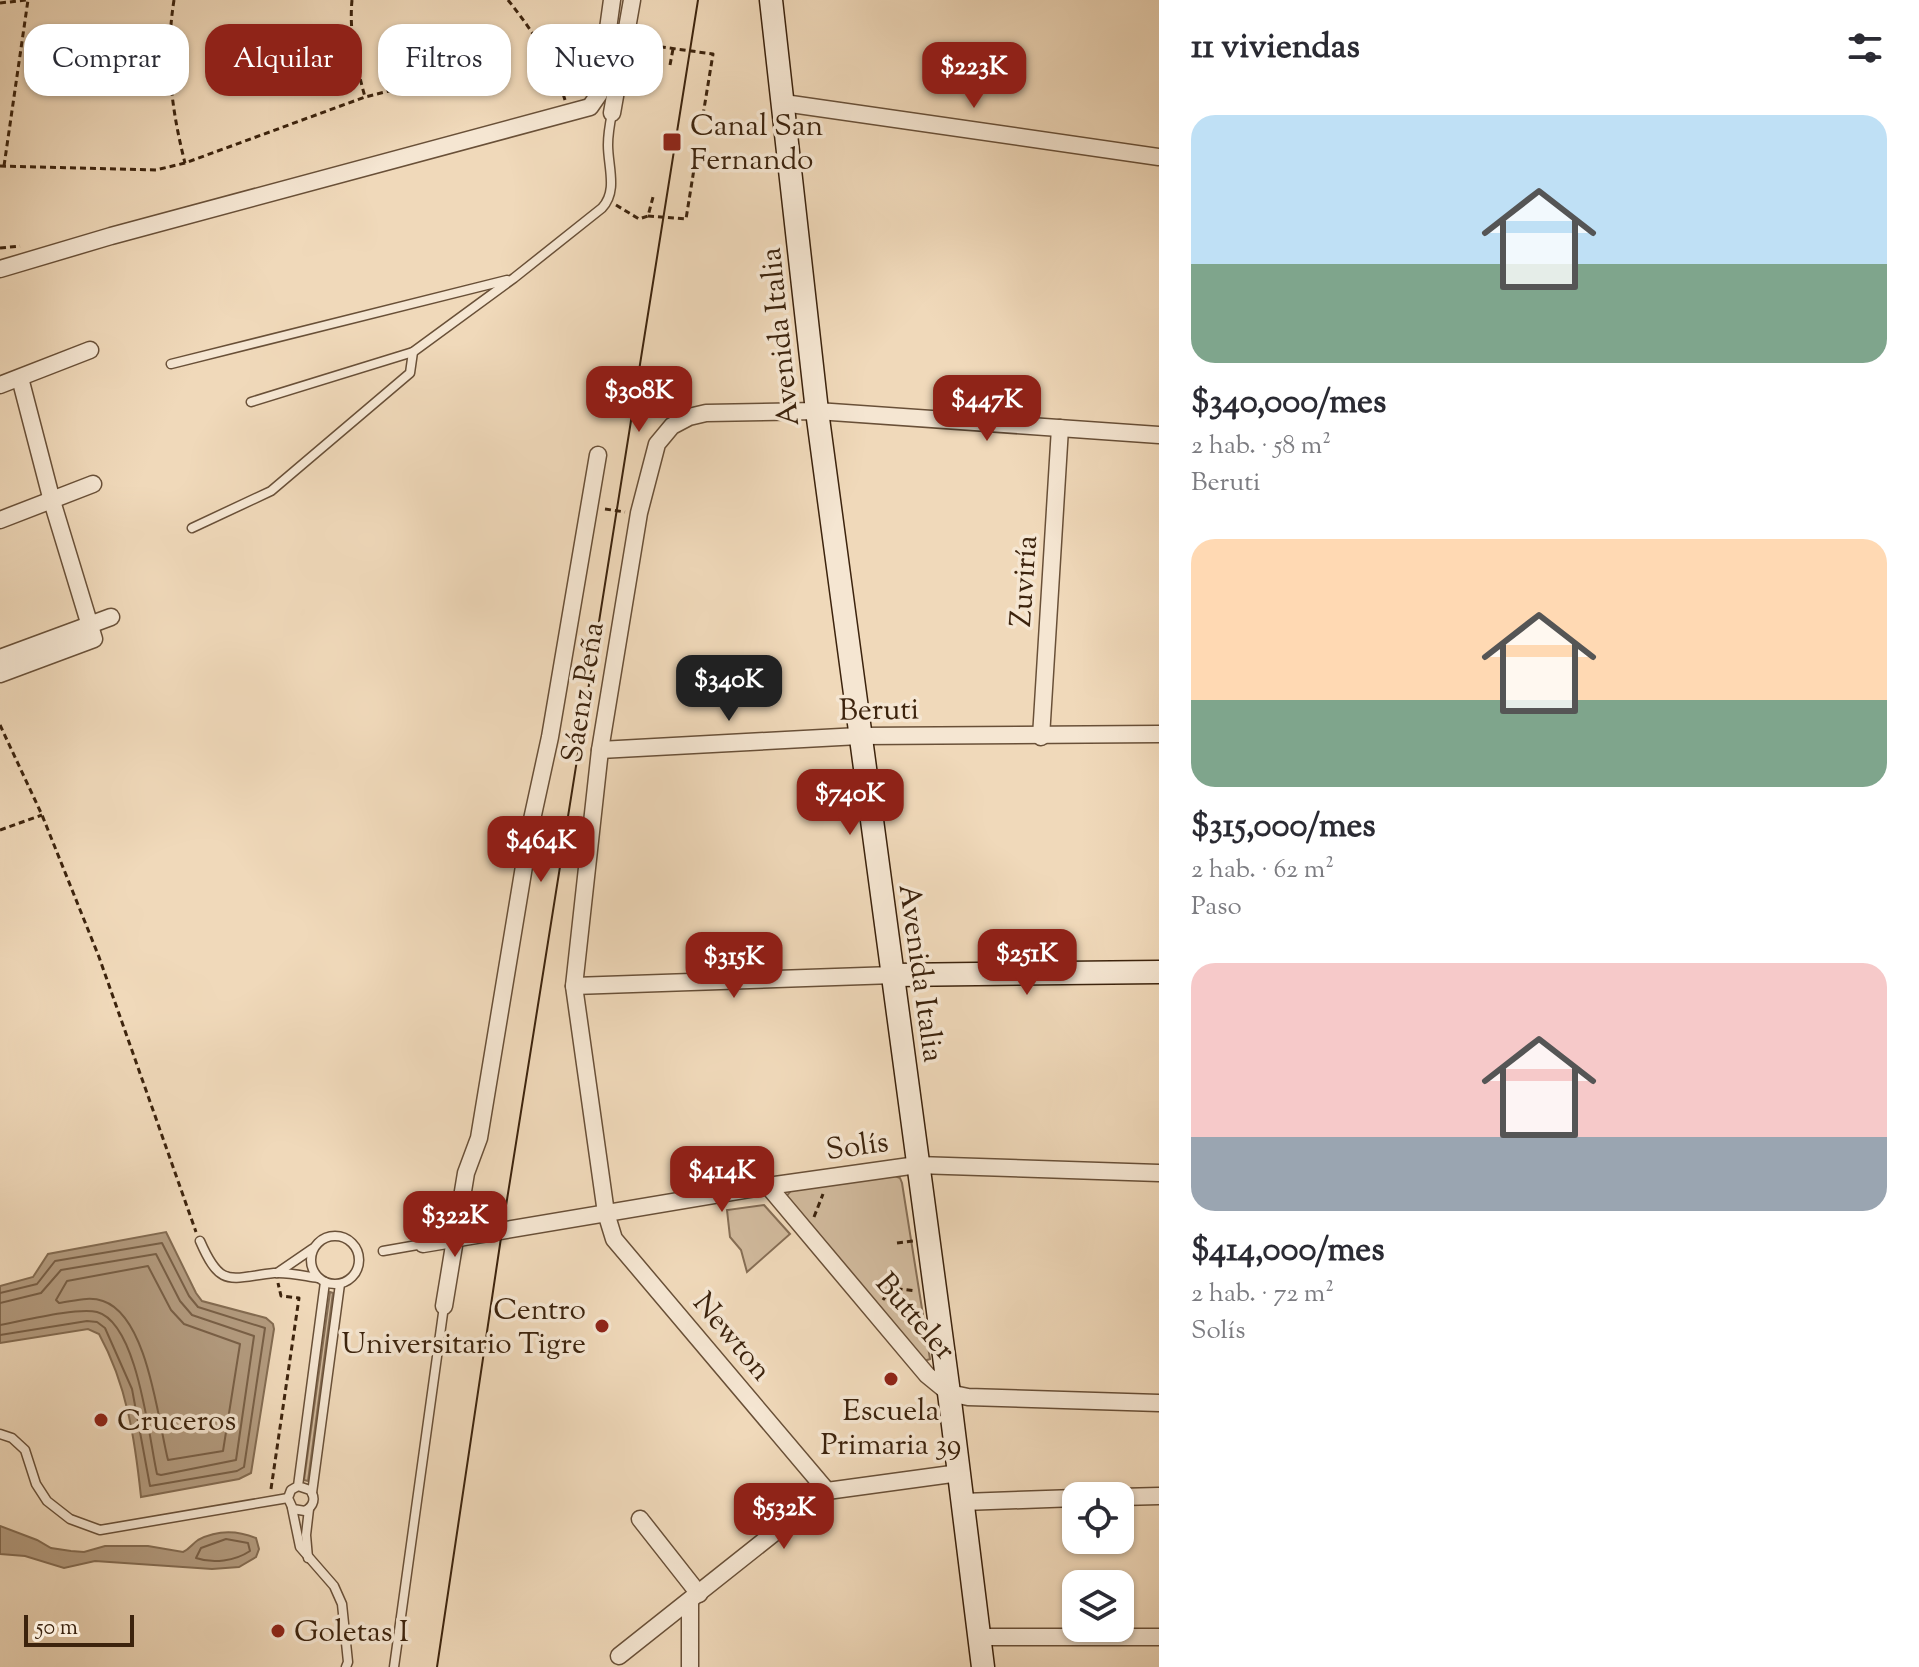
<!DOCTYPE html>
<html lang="es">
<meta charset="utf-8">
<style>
:root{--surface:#fff;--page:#f7f7f7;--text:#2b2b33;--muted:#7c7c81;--accent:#8f2418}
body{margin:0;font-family:"Sorts Mill Goudy",serif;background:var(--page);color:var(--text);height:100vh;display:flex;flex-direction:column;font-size:30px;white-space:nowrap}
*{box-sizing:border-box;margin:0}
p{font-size:26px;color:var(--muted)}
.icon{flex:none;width:44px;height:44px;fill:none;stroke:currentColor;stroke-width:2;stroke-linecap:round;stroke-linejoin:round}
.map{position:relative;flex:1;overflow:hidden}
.details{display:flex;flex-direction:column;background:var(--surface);width:760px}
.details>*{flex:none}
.guide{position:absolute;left:24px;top:24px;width:760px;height:72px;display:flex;gap:16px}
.tools{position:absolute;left:1062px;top:1482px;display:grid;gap:16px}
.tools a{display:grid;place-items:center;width:72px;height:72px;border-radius:16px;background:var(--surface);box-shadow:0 2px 6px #0004;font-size:40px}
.scale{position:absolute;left:24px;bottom:20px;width:110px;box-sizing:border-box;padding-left:8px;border:4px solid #3c230d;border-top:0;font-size:22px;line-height:28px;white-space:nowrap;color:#3c230d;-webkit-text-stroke:6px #f5e6d2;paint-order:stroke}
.price{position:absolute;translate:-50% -68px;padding:0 18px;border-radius:16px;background:var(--accent);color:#fff;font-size:26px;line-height:52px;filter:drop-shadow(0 2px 4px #0008)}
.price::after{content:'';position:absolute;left:50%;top:48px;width:24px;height:18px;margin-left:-12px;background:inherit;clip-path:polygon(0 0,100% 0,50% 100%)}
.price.active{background:#222;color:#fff}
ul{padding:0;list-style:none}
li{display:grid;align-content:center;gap:16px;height:424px;padding:0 32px}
li span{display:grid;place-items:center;height:248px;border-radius:24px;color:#555}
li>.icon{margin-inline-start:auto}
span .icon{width:144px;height:144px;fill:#fffc;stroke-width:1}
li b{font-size:34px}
h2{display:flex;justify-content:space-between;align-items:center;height:96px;padding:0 32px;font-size:34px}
.chip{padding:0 28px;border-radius:24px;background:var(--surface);box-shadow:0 2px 6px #0004;font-size:28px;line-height:72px}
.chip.active{background:var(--accent);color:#fff}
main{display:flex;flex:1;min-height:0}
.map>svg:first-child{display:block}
</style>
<main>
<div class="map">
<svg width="1159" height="1667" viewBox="0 0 1159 1667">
<rect width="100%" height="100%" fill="#f0d9ba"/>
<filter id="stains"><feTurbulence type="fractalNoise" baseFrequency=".0025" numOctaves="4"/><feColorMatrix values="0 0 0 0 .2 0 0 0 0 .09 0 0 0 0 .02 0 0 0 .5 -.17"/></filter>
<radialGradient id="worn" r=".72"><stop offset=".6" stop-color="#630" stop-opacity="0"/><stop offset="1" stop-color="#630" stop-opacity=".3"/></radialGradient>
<g fill="#d1ba9d" stroke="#866e55" stroke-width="2">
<path d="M895 1176 900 1178 902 1183 930 1359 924 1361 786 1197 793 1188Z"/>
<path d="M764 1205 790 1234 747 1272 741 1250 730 1237 727 1210Z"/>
<path d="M330 1292 333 1293 308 1481 304 1480Z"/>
</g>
<g fill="#b39b7f" stroke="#836b51" stroke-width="2">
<path d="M166 1232 196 1293 202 1301 266 1318 273 1324 274 1329 251 1473 239 1479 141 1497C135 1440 127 1385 99 1334L88 1329 0 1343V1286L33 1277 48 1254Z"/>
<path d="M0 1526 37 1540 51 1548 71 1551 84 1552 105 1546H148L183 1552C190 1549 192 1544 198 1540 217 1530 236 1530 256 1538L259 1549 256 1557 239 1567 212 1569 95 1561 64 1568 25 1556 0 1554Z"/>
</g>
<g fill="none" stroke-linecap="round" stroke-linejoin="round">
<g stroke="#785f46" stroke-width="2">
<path d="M148 1266 171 1310 184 1324 240 1344 223 1451 168 1460C158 1421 148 1316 103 1301 89 1296 74 1301 59 1303L56 1300 67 1281Z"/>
<path d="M0 1293 37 1284 55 1261 162 1243 189 1296 198 1307 265 1328 244 1467 237 1471 150 1486 132 1389 105 1328 97 1322 87 1321 0 1335"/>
<path d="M0 1303 41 1293 61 1270 156 1254 180 1301 192 1315 254 1336 236 1460 161 1475 157 1474C149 1439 138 1323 97 1312 78 1307 22 1321 0 1325"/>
<path d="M226 1539 248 1543 250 1551C235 1561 213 1564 196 1558L201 1548Z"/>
</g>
<g stroke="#695038" stroke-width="11">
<g id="lane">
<path d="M171 364 507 280"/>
<path d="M251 402 413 352"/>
<path d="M192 528 271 491 410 373 413 352 514 278 602 208C618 191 608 167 608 145 608 134 610 123 612 113"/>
<circle cx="335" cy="1260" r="24"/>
<path d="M200 1241C221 1289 229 1278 274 1273 289 1272 304 1276 318 1278"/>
<path d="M383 1251 423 1244"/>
<path d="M277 1273 312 1249"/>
<path d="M0 1434 12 1438 25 1450 36 1484 47 1501 70 1519 100 1530 288 1498"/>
<path d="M298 1486 310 1490C316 1498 314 1506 305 1511L293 1509 288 1498 291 1490 298 1486 325 1282"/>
<path d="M312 1493 340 1284"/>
<path d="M292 1508 300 1547 334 1586 342 1604 348 1662 346 1667"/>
<path d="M308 1558 306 1535 309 1509"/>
<path d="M394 1667 444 1306"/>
</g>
</g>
<g stroke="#695038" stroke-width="19">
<g id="street">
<path d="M784 103 1159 157"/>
<path d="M612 113 632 0"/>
<path d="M0 269 111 236 590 107 599 94 612 0"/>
<path d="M0 385 90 350"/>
<path d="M0 520 93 484"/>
<path d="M0 658 111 617"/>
<path d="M0 674 94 639 52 501 20 378"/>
<path d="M1041 737 1060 428"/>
<path d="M600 750 859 736 1159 734"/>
<path d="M574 986 894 975"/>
<path d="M768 1186 927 1375 949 1393 968 1397 1159 1403"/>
<path d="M423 1244 768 1186 917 1165 1159 1173"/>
<path d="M444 1306 466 1173 479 1138 531 824 550 737 598 455"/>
<path d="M827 1491 614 1239 606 1213 574 986 600 750 639 513 657 444 672 426 689 417 706 413 817 411 1159 435"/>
<path d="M1120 1497 1159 1496"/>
<path d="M963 1502 1076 1498"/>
<path d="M640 1519 699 1594"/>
<path d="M690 1601V1667"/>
<path d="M979 1637H1159"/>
<path d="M619 1656 827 1491 959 1473"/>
</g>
</g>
<g stroke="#3c230d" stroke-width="25">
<g id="secondary">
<path d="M771 0 817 411 949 1393 983 1667"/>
<path d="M894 975 1159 972"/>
</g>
</g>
<g stroke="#3c230d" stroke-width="3" stroke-dasharray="6 4" stroke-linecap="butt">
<path d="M174 0C165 57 171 108 185 163"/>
<path d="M352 0C349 33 356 65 365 97"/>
<path d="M508 0C532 30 554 63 565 100"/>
<path d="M0 3 27 0"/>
<path d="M640 44 713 54 703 115"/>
<path d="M670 65 673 49"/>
<path d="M0 166 156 170 185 163 365 97 470 71"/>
<path d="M4 166 28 0"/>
<path d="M616 205 639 219 648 216 653 197"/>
<path d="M648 216 686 219 694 169"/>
<path d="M0 248 20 246"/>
<path d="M605 509 625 512"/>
<path d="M0 725 42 815 99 957 196 1232"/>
<path d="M0 830 42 815"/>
<path d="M814 1217 823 1194"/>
<path d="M897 1243 913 1241"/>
<path d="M883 1300 891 1288 916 1291"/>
<path d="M271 1489 299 1298 281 1296 278 1283"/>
</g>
<use href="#lane" stroke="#f5e6d2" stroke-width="8"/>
<use href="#street" stroke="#f5e6d2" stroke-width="16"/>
<use href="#secondary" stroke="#f5e6d2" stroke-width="22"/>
<path stroke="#3c230d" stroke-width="2" d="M437 1667 502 1231 698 0"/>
</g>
<g fill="#8f2418" stroke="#f5e6d2" stroke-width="3">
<rect x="662" y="132" width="20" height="20" rx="4"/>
<circle cx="602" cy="1326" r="8"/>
<circle cx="891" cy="1379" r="8"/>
<circle cx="101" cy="1420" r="8"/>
<circle cx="278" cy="1631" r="8"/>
</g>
<g text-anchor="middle" stroke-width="7" stroke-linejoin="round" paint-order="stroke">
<g font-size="30" fill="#3c230d" stroke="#f5e6d2" text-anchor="start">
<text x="690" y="135">Canal San<tspan x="690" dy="34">Fernando</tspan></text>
<text x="586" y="1319" text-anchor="end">Centro<tspan x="586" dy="34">Universitario Tigre</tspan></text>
<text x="891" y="1420" text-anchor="middle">Escuela<tspan x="891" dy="34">Primaria 39</tspan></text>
<text x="117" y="1430">Cruceros</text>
<text x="294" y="1641">Goletas I</text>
</g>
<g font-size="30" fill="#3c230d" stroke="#f5e6d2">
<text transform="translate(779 337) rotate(-96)" y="10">Avenida Italia</text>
<text transform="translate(1023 581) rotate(-86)" y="10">Zuviría</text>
<text transform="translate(582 692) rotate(-81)" y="10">Sáenz Peña</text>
<text transform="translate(879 709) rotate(-1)" y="10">Beruti</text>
<text transform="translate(922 973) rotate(82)" y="10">Avenida Italia</text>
<text transform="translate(857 1145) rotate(-8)" y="10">Solís</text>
<text transform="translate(916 1316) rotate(49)" y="10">Butteler</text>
<text transform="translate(733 1336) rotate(50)" y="10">Newton</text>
</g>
</g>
<rect width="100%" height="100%" filter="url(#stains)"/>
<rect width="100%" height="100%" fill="url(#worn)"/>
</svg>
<div class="tools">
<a><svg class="icon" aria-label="locate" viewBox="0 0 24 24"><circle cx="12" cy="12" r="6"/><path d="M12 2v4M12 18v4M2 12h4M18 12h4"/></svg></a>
<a><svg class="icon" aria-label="layers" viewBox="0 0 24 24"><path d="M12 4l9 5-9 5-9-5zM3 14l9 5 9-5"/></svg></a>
</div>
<div class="scale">50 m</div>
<b class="price" style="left:974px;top:110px">$223K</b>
<b class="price" style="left:639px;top:434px">$308K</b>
<b class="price" style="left:987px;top:443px">$447K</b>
<b class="price active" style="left:729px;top:723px">$340K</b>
<b class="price" style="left:850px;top:837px">$740K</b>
<b class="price" style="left:541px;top:884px">$464K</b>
<b class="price" style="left:1027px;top:997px">$251K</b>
<b class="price" style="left:734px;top:1000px">$315K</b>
<b class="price" style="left:722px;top:1214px">$414K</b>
<b class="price" style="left:455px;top:1259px">$322K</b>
<b class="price" style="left:784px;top:1551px">$532K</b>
<div class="guide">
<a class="chip">Comprar</a>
<a class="chip active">Alquilar</a>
<a class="chip">Filtros</a>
<a class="chip">Nuevo</a>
</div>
</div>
<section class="details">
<h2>11 viviendas<svg class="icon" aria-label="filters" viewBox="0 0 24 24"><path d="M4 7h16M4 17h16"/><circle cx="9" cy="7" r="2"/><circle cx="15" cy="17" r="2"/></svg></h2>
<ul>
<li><span style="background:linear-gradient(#bfe0f5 60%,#7fa58c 0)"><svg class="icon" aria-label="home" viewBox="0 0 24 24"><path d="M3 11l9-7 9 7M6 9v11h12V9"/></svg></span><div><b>$340,000/mes</b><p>2 hab. · 58 m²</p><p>Beruti</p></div></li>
<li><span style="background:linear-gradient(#ffd9b3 65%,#7fa58c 0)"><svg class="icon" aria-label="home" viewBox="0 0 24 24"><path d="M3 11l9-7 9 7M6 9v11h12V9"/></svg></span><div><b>$315,000/mes</b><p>2 hab. · 62 m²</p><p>Paso</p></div></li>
<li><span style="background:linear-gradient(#f6c9c9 70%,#9aa5b1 0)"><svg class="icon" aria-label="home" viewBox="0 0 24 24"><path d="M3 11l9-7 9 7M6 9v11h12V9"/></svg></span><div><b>$414,000/mes</b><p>2 hab. · 72 m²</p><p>Solís</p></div></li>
</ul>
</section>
</main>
